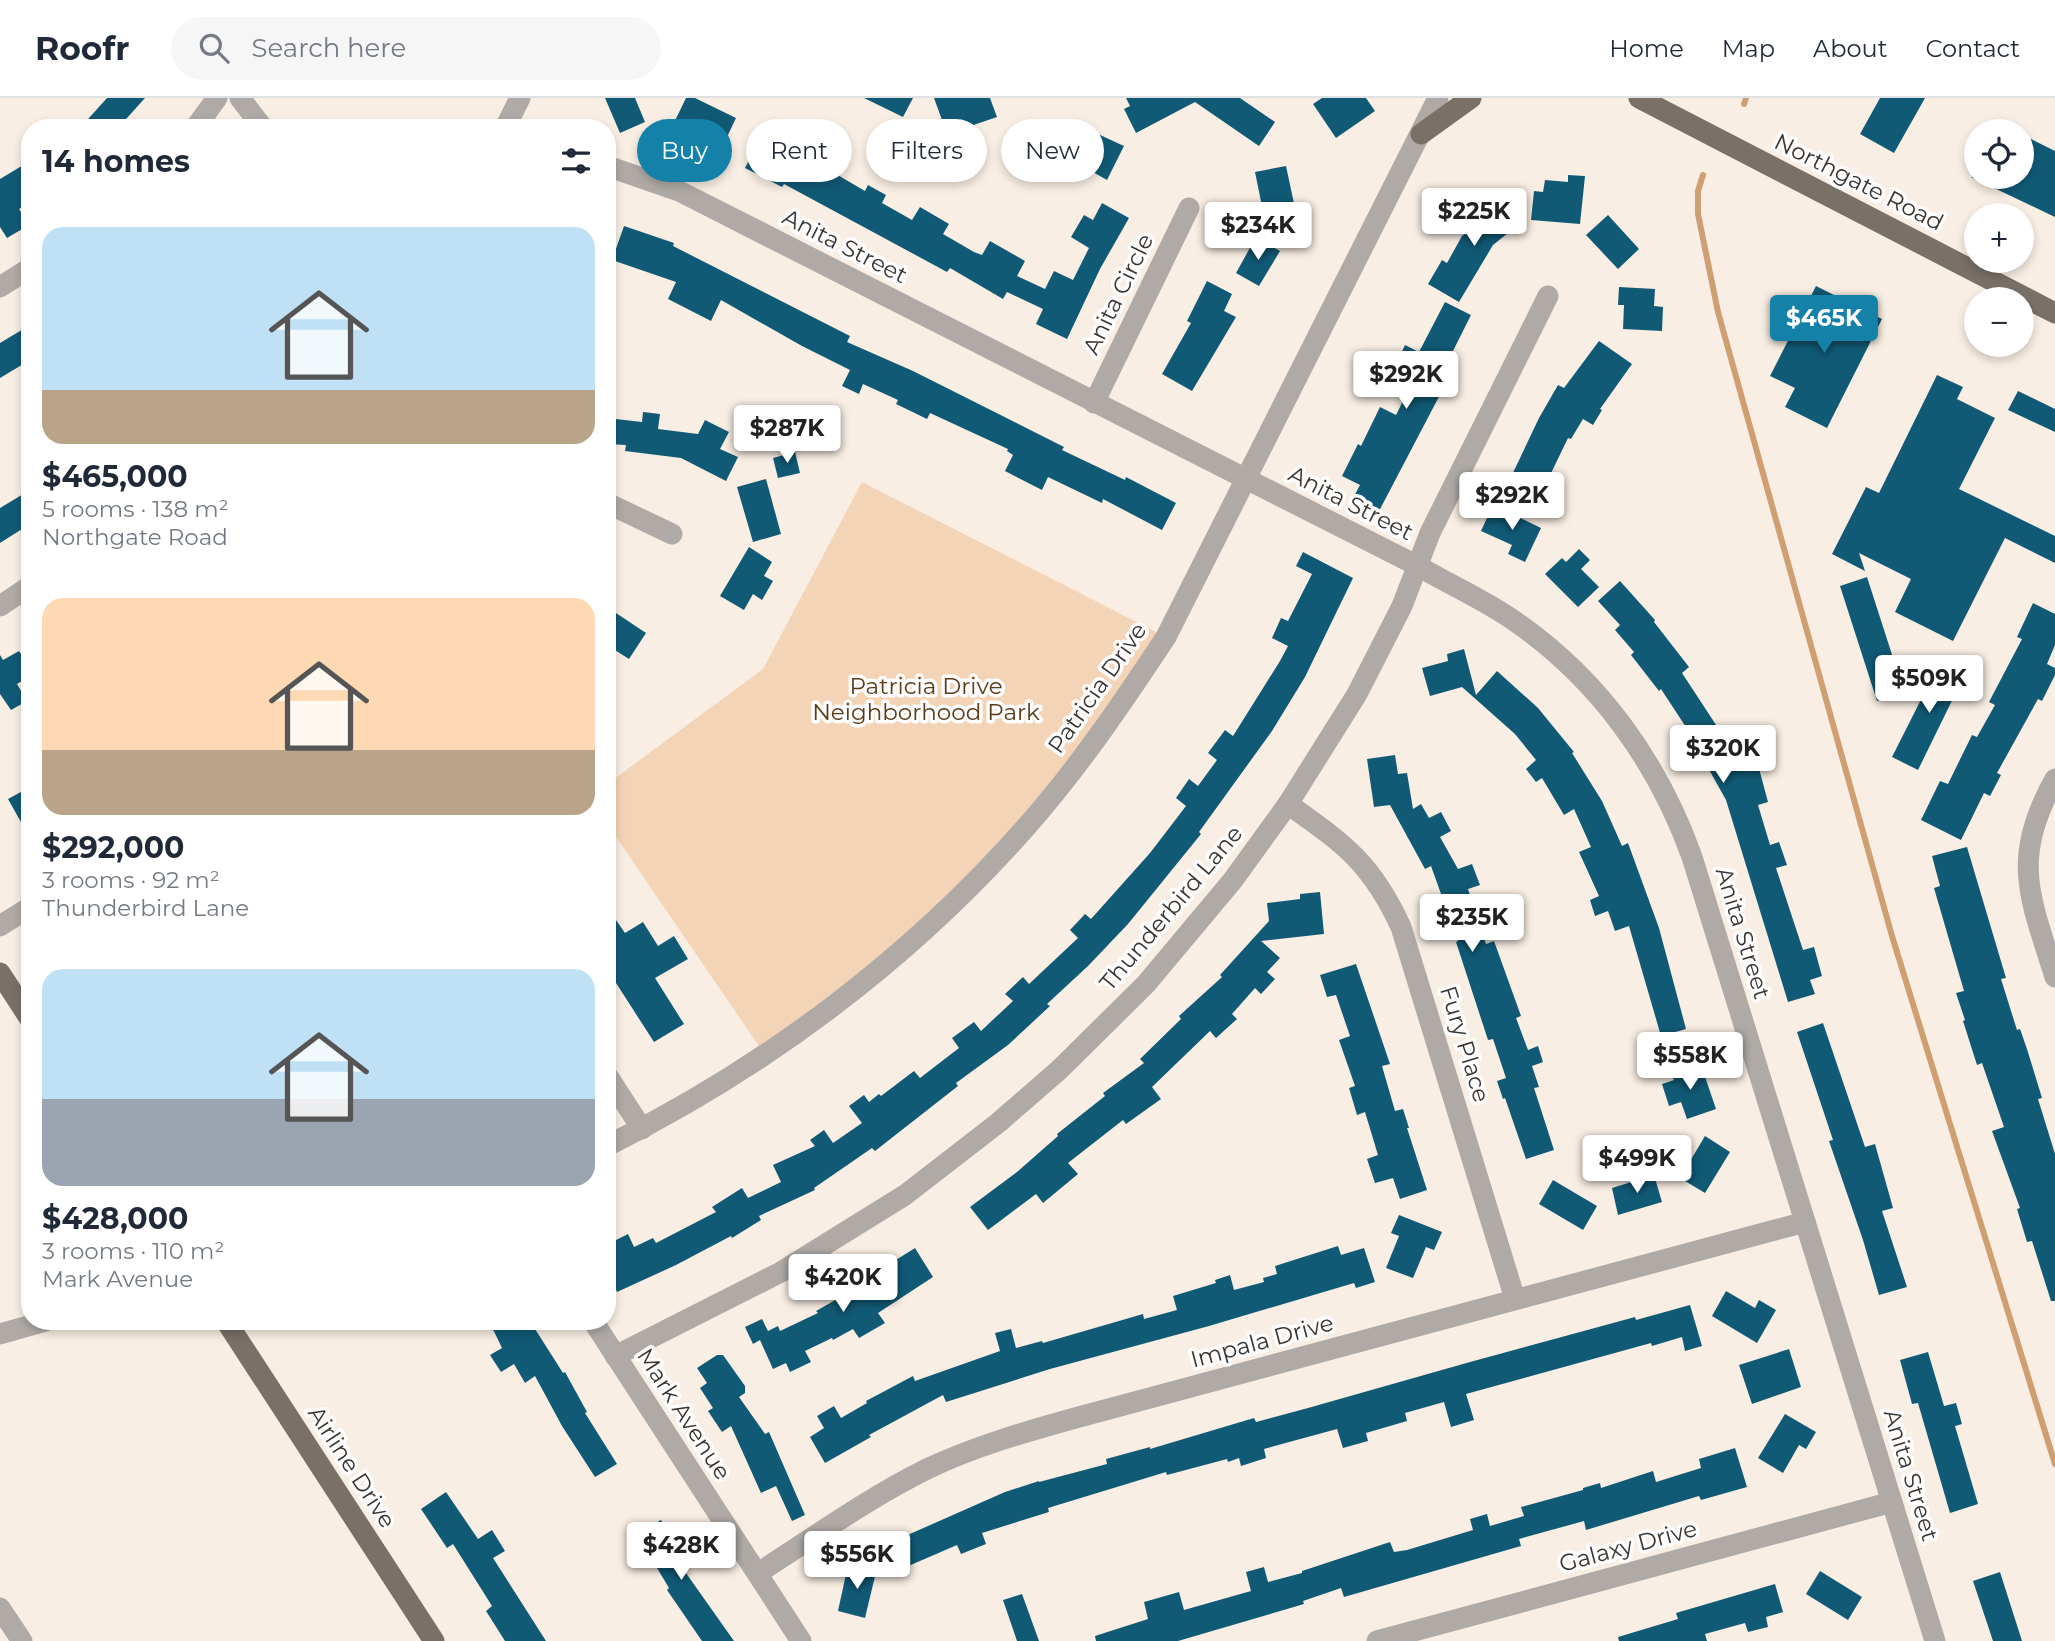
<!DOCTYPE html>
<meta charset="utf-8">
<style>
:root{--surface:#fff;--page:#f6f6f7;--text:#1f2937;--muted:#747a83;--line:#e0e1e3;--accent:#1481a9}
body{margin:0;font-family:Montserrat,sans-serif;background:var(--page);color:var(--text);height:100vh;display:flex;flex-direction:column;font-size:26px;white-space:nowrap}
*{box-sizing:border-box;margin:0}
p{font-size:23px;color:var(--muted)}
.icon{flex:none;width:38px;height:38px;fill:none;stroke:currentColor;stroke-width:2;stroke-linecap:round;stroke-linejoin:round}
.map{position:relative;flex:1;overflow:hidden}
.sheet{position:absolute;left:21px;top:21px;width:595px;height:1211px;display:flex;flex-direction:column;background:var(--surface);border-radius:28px;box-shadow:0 4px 10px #0003}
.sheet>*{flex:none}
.hud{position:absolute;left:637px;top:21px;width:665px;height:63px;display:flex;gap:14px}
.controls{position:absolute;left:1964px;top:21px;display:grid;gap:14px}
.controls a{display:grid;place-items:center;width:70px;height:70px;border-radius:50%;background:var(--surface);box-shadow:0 4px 10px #0003;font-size:35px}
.price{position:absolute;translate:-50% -60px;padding:0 16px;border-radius:7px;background:#fff;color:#222;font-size:23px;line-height:46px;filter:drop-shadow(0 2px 4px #0008)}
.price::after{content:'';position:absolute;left:50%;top:42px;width:21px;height:16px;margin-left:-10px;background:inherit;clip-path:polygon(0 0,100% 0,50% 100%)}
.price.active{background:var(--accent);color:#fff}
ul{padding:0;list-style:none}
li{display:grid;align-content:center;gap:14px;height:371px;padding:0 21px}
li span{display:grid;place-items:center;height:217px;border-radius:21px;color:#555}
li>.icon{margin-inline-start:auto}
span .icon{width:126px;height:126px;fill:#fffc;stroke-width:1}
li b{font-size:30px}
h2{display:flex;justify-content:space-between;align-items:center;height:84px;padding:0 21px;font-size:30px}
.chip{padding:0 24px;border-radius:32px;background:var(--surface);box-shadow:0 4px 10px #0003;font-size:24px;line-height:63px}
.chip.active{background:var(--accent);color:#fff}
header{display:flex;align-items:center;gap:42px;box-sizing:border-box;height:98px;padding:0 35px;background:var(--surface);border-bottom:2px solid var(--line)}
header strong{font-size:33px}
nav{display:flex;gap:38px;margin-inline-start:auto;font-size:24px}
.search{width:490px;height:63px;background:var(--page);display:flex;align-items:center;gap:18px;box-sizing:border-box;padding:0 24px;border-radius:38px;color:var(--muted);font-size:26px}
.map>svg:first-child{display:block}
</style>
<header>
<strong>Roofr</strong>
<div class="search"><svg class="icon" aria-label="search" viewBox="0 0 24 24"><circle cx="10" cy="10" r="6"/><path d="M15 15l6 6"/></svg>Search here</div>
<nav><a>Home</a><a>Map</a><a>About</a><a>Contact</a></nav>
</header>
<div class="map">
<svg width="2055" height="1543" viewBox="0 0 2055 1543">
<rect width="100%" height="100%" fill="#f9eee3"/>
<path fill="#f4d4b7" d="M862 384 1166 539 950 810 765 957 610 730V684L763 571Z"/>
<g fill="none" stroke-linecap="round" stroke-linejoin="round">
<g stroke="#ce9f73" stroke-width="6">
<path d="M1744 6 1746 0"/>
<path d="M1703 77 1698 93V116L1718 214 1892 838 2055 1366"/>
</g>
</g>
<g fill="#115a76">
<path d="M107 0H145L118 30H80Z"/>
<path d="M605 0H635L645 24 620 35Z"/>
<path d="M686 0H695L736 20 718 58 669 35Z"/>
<path d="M864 0H913L903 19Z"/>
<path d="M934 0H990L997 19 947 36Z"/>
<path d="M1126 0H1240L1275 24 1259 48 1195 4 1136 35 1124 11 1130 8Z"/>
<path d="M1322 0H1366L1375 13 1336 40 1313 6Z"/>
<path d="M1880 0H1925L1894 55 1860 36Z"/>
<path d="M763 34 781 42 776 53 808 68 812 62 865 93 868 87 886 97 882 105 912 122 920 109 949 126 943 136 974 154 982 157 990 143 1025 163 1017 178 1045 191 1054 173 1073 182 1089 150 1071 139 1084 117 1093 122 1102 105 1129 120 1100 171 1067 241 1036 226 1043 211 1007 194 1003 201 950 170 947 174 784 86 782 89 745 70Z"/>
<path d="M2021 36 2055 53V119L1971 79H2021Z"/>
<path d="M1100 37 1124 48 1107 82 1084 69Z"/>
<path d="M30 63V105L19 111 29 127 7 140 0 129V81Z"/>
<path d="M1286 68 1295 110 1290 111 1293 123 1266 128 1255 74Z"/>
<path d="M1568 77 1585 78 1580 126 1531 122 1534 93 1543 94 1545 82 1568 84Z"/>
<path d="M1505 101 1523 123 1493 147 1459 204 1428 186 1442 162 1447 165 1462 138 1479 126 1470 115 1487 102 1494 110Z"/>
<path d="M1608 117 1639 151 1618 171 1586 137Z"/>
<path d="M624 128 674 145 673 148 850 238 847 244 913 273 1064 349 1062 352 1125 382 1126 379 1176 405 1162 432 1103 401 1102 405 1048 379 1042 392 1005 373 1013 357 1007 353 1008 351 930 315 927 321 896 306 898 302 863 286 859 296 842 288 850 272 802 248 721 202 711 223 668 201 676 184 612 162Z"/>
<path d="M1256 139 1280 153 1259 188 1236 175Z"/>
<path d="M1207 183 1232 196 1224 213 1236 219 1192 293 1162 276 1191 225 1187 223Z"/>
<path d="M1816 188 1882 221 1827 330 1785 309 1795 290 1770 278Z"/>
<path d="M1619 189 1655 191 1654 208 1663 209 1662 233 1623 231 1624 207H1618Z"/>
<path d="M1445 204 1471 217 1446 267 1454 270 1378 415 1352 402 1360 387 1342 378 1358 346 1361 348 1380 309 1396 317 1414 281 1394 271 1405 247 1419 254Z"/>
<path d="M30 227V262L0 280V245Z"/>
<path d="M1599 243 1632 266 1600 311 1602 312 1593 327 1583 321 1571 341 1568 340 1542 394 1511 379 1539 320 1558 287 1564 290Z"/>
<path d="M1937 277 1963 289 1957 301 1995 320 1959 391 2055 438V465L2005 440 1953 543 1895 514 1911 481 1859 455 1865 473 1832 456 1866 389 1879 395Z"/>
<path d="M2018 293 2055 311V334L2008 312Z"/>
<path d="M643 314 660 316 658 331 698 336 705 322 729 334 720 351 738 359 726 383 681 360 625 353 626 347 607 346V320L642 324Z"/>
<path d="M795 354 800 375 778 380 773 360Z"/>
<path d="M766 381 781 436 753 444 737 389Z"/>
<path d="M30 392V426L0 445V410Z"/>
<path d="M1493 407 1541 430 1525 464 1508 456 1512 447 1481 433Z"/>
<path d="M749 449 772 464 764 478 773 483 762 502 753 496 744 512 720 498Z"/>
<path d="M1579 451 1590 462 1581 471 1599 489 1578 509 1545 476 1562 460 1566 464Z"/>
<path d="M1303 454 1353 480 1305 579 1272 633 1199 734 1201 736 1128 826 1088 868 1047 906 1050 908 1008 947 956 985 958 988 875 1053 872 1050 814 1090 815 1092 759 1118 761 1122 732 1140 731 1138 676 1167 617 1194 607 1172V1161L613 1158 608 1146 628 1136 634 1149 653 1140 656 1145 716 1114 712 1109 742 1090 748 1100 781 1084 773 1067 815 1048 810 1042 824 1032 833 1045 862 1025 849 1008 864 997 869 1004 879 996 881 998 914 973 920 980 959 950 952 940 974 924 981 933 1013 903 1005 896 1023 879 1029 886 1078 840 1070 832 1085 816 1091 821 1150 755 1186 708 1176 700 1189 681 1198 688 1217 662 1208 655 1225 632 1233 638 1280 563 1288 548 1272 540 1281 520 1288 523 1312 476 1296 468Z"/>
<path d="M1867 479 1904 594 1877 603 1840 488Z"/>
<path d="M1620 483 1655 522 1654 524 1689 569 1682 575 1722 636 1737 628 1757 663 1768 704 1758 707 1770 747 1779 744 1787 767 1776 770 1803 852 1814 849 1822 878 1810 882 1815 896 1788 904 1726 702 1697 650 1699 649 1661 591 1659 593 1631 557 1634 554 1615 532 1620 527 1598 503Z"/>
<path d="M2033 505 2055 516V547L2047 566 2055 570V577L2042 603 2038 601 1997 675 2001 677 1990 698 1984 695 1961 742 1921 722 1940 683 1948 686 1972 637 1977 639 1995 607 1989 604 2022 541 2017 539Z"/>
<path d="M607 509 646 535 629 561 607 547Z"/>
<path d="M1464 551 1476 597 1497 573 1538 610 1574 654 1572 655 1602 703 1622 748 1628 745 1659 830 1686 931 1661 938 1629 828 1615 833 1608 813 1595 818 1590 802 1599 798 1579 754 1591 749 1574 711 1564 717 1542 680 1536 684 1526 671 1536 662 1515 636 1462 589 1430 598 1422 570 1448 563 1447 556Z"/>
<path d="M19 553 30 570V578L17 586 27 603 11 612 0 596V557L3 562Z"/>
<path d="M1941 562 1966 574 1918 672 1892 659Z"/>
<path d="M1395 657 1398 676 1407 675 1413 711 1421 706 1429 720 1441 714 1451 733 1440 739 1458 771 1472 766 1480 787 1468 791 1486 846 1494 843 1521 918 1516 920 1528 952 1538 948 1543 964 1532 968 1539 989 1534 990 1554 1052 1526 1061 1505 1000 1503 1001 1497 983 1506 980 1493 941 1488 942 1456 844 1458 843 1431 768 1425 771 1390 707 1374 709 1367 661Z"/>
<path d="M30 689V740L8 701Z"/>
<path d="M1967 749 2006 880 2001 881 2017 932 2020 931 2027 951 2042 1000 2038 1001 2055 1056V1203H2051L2032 1143 2027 1144 2017 1111 2020 1110 1992 1033 2004 1029 1982 965 1977 967 1963 923 1965 922 1956 895 1964 893 1934 790 1940 788 1932 758Z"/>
<path d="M1320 794 1324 836 1261 843 1280 860 1267 874 1275 881 1261 896 1255 890 1232 916 1237 921 1216 940 1210 933 1152 989 1161 1001 1126 1026 1123 1022 1068 1065 1078 1076 1043 1105 1036 1096 988 1132 970 1109 1017 1074 1058 1038 1057 1036 1105 998 1103 995 1144 965 1140 961 1181 921 1179 918 1222 879 1220 877 1269 823 1267 805 1300 801V796Z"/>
<path d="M607 809 625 835 643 824 658 848 674 838 688 861 655 880 684 926 654 944 607 871Z"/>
<path d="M1356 866 1390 966 1382 968 1395 1013 1403 1011 1409 1030H1407L1427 1092 1400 1101 1393 1080 1375 1085 1367 1061 1378 1057 1365 1014 1357 1017 1349 990 1355 988 1339 942 1350 938 1336 897 1327 899 1320 877Z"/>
<path d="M1823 925 1865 1049 1875 1046 1893 1110 1882 1113 1907 1189 1879 1197 1863 1142 1829 1043 1833 1042 1797 934Z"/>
<path d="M1701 967 1716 1011 1687 1021 1681 1004 1669 1008 1662 986 1674 982 1672 977Z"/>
<path d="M1705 1038 1730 1054 1705 1095 1680 1080Z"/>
<path d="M1654 1077 1662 1104 1618 1117 1612 1090Z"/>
<path d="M1553 1082 1597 1108 1583 1132 1539 1106Z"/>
<path d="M1399 1117 1442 1134 1434 1152 1426 1149 1413 1180 1386 1170 1399 1138 1391 1135Z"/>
<path d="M1338 1148 1341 1157 1364 1150 1375 1184 1356 1190 1354 1185 1209 1228 1050 1271 946 1304 943 1297 869 1337 871 1339 825 1365 810 1339 824 1330 817 1318 834 1308 841 1320 867 1305 866 1303 913 1278 915 1283 1000 1253 995 1235 1011 1231 1016 1250 1042 1243 1043 1245 1143 1216 1144 1221 1177 1212 1173 1198 1216 1185 1215 1182 1230 1177 1234 1192 1264 1184 1263 1180 1277 1176 1275 1168Z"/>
<path d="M915 1150 933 1179 878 1215 885 1225 859 1240 853 1231 833 1242 832 1240 805 1253 811 1264 790 1274 786 1265 773 1271 760 1242 753 1246 745 1229 762 1221 768 1233 778 1228 780 1233 818 1215 816 1213 874 1180 872 1177Z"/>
<path d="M1726 1193 1755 1210 1759 1202 1776 1212 1757 1245 1712 1218Z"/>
<path d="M1690 1207 1702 1248 1685 1253 1682 1239 1652 1248 1651 1245 1466 1296 1474 1322 1451 1329 1444 1304 1405 1315 1407 1323 1366 1335 1368 1343 1343 1350 1337 1331 1264 1351 1266 1360 1241 1368 1239 1360 1228 1364 1227 1361 1167 1377 1166 1374 1048 1410 1049 1414 982 1435 986 1446 961 1456 957 1447 906 1469 894 1443 1005 1394 1039 1383V1384L1107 1366 1106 1361 1150 1349V1351L1254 1320 1256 1324 1308 1310 1470 1264 1635 1219 1636 1222Z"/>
<path d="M489 1223H530L563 1275 565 1274 587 1314 585 1315 617 1366 595 1379 562 1328 535 1278 525 1285 514 1266 501 1274 490 1257 502 1250Z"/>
<path d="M1789 1251 1801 1289 1752 1306 1739 1267Z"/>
<path d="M1928 1254 1944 1308 1956 1305 1962 1326 1955 1328 1978 1406 1950 1415 1918 1305 1912 1306 1900 1262Z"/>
<path d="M717 1257H723L745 1288V1295L739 1299 765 1336 769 1334 805 1417 792 1423 776 1388 761 1395 731 1328 722 1334 708 1313 713 1310 700 1290 707 1285 697 1270Z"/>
<path d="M1785 1316 1816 1334 1806 1351 1799 1347 1783 1375 1758 1360Z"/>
<path d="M1735 1350 1747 1389 1701 1402 1699 1398 1586 1432 1584 1423 1519 1441 1521 1448 1344 1499 1341 1490 1303 1503 1304 1506 1178 1543H1096L1095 1538 1148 1521 1144 1504 1179 1494 1184 1512 1251 1493 1246 1474 1264 1469 1268 1484 1302 1475V1473L1390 1444 1394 1454 1407 1452 1473 1432 1470 1421 1487 1416 1490 1428 1524 1418 1521 1409 1583 1392V1390L1600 1385 1601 1390 1653 1373 1656 1384 1701 1370 1699 1361Z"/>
<path d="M446 1394 478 1441 492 1432 505 1453 493 1460 546 1543H505L486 1513 492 1508 453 1446 447 1450 421 1411Z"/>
<path d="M661 1422 687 1464 681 1468 734 1543H702L667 1492 669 1490 648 1455 644 1458 632 1439Z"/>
<path d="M848 1467 876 1474 865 1520 838 1513Z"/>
<path d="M1820 1473 1862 1499 1848 1522 1806 1496Z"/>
<path d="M2000 1474 2022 1543H1993L1973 1483Z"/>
<path d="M1775 1486 1783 1514 1766 1519 1768 1529 1748 1534 1745 1525 1705 1536 1707 1543H1619L1618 1539 1678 1521 1676 1515Z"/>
<path d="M1022 1496 1039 1543H1017L1003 1502Z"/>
</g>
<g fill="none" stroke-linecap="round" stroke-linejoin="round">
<g stroke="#afaaa6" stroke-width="21">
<path d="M240 0 263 30"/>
<path d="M195 30 217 0"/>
<path d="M505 30 520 0"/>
<path d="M607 68 679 93 1418 468C1450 487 1485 502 1516 524 1599 582 1658 664 1692 759L1935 1543"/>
<path d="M0 189 30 170"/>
<path d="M1094 305 1189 110"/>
<path d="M607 405 672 436"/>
<path d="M0 508 30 488"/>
<path d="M2055 681C2010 761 2030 799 2055 879"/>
<path d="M1288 706C1344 746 1371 764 1401 829L1515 1201"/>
<path d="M0 828 30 809"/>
<path d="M607 977 642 1031"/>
<path d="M607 1048C766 969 910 861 1027 728 1079 669 1123 604 1166 539L1438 0"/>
<path d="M593 1223 801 1543"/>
<path d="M0 1236 46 1223"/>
<path d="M615 1258 781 1174 905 1097 998 1025 1059 972 1146 886 1233 782 1288 706 1357 596 1402 508 1430 435 1548 198"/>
<path d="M758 1475C813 1440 868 1400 927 1371 975 1348 1028 1333 1079 1319L1805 1124"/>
<path d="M0 1510 22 1543"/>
<path d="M1377 1543 1892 1404"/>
</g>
<g stroke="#797068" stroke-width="21">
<path d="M1639 0 2055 215"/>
<path d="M1421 36 1471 0"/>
<path d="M0 875 30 921"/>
<path d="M226 1223 434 1543"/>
</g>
</g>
<g text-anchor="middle" stroke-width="7" stroke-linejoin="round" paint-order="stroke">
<g font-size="23" fill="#393430" stroke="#fdfdfd">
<text transform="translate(1859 84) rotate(27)" y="8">Northgate Road</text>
<text transform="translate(845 148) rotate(27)" y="8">Anita Street</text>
<text transform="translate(1118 196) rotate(-64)" y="8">Anita Circle</text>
<text transform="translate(1351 405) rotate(27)" y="8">Anita Street</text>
<text transform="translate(1097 590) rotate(-55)" y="8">Patricia Drive</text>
<text transform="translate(1171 810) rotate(-50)" y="8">Thunderbird Lane</text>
<text transform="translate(1743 835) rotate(73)" y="8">Anita Street</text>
<text transform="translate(1465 946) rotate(73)" y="8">Fury Place</text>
<text transform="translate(1262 1243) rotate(-15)" y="8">Impala Drive</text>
<text transform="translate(684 1316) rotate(57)" y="8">Mark Avenue</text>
<text transform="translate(352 1369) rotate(57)" y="8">Airline Drive</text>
<text transform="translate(1911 1377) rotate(73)" y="8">Anita Street</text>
<text transform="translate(1628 1448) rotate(-15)" y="8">Galaxy Drive</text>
</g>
<g font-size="23" fill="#5b3a18" stroke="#fdfdfd">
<text x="926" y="596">Patricia Drive<tspan x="926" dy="26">Neighborhood Park</tspan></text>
</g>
</g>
</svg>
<div class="controls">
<a><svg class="icon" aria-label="locate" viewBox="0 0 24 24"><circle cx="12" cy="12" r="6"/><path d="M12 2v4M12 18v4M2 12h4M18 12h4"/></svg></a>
<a>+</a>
<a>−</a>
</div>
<b class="price" style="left:1474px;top:150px">$225K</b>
<b class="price" style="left:1258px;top:164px">$234K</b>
<b class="price active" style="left:1824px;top:257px">$465K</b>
<b class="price" style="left:1406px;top:313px">$292K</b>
<b class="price" style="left:787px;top:367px">$287K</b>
<b class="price" style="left:1512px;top:434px">$292K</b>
<b class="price" style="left:1929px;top:617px">$509K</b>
<b class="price" style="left:1723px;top:687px">$320K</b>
<b class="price" style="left:1472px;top:856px">$235K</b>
<b class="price" style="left:1690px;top:994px">$558K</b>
<b class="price" style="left:1637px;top:1097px">$499K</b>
<b class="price" style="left:843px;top:1216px">$420K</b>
<b class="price" style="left:681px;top:1484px">$428K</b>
<b class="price" style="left:857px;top:1493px">$556K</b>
<div class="hud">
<a class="chip active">Buy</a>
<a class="chip">Rent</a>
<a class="chip">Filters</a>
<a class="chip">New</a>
</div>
<section class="sheet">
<h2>14 homes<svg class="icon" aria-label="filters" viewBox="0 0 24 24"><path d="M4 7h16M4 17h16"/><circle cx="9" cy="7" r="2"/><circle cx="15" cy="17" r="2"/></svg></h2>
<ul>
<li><span style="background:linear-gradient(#bfe0f5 75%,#b9a48a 0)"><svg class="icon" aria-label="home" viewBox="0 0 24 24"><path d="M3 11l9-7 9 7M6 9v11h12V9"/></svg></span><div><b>$465,000</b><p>5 rooms · 138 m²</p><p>Northgate Road</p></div></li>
<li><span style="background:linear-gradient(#ffd9b3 70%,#b9a48a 0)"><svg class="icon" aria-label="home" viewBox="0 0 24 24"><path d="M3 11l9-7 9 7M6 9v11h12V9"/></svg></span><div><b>$292,000</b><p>3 rooms · 92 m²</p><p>Thunderbird Lane</p></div></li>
<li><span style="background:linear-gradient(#bfe0f5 60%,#9aa5b1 0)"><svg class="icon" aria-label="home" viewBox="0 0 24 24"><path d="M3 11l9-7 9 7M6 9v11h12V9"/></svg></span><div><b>$428,000</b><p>3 rooms · 110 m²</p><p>Mark Avenue</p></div></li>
</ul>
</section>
</div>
